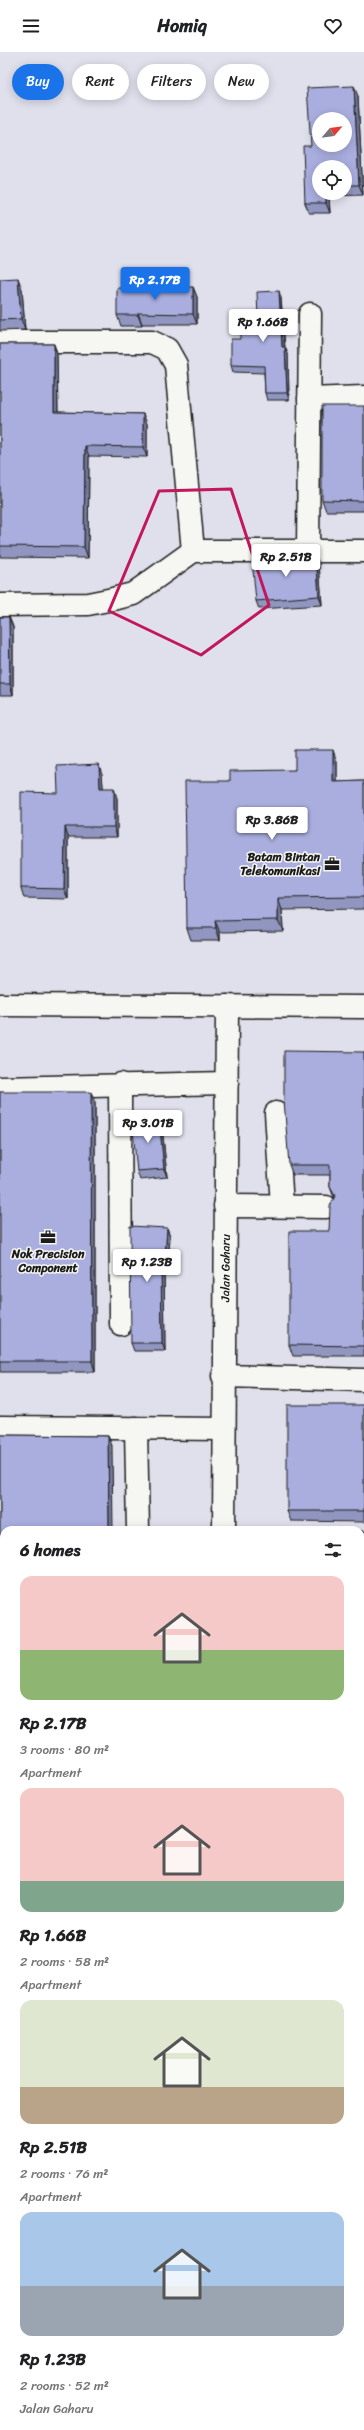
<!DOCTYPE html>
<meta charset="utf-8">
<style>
:root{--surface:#fff;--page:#f2f2f2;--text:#202124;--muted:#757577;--accent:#1a73e8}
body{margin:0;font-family:Sriracha,sans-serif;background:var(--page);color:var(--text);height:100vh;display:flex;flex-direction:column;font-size:15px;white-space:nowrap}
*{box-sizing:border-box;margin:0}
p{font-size:13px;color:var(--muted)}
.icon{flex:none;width:22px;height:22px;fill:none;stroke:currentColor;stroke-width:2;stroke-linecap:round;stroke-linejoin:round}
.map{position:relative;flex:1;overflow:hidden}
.panel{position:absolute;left:0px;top:1474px;width:364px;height:904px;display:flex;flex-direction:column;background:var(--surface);border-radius:12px 12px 0 0;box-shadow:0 2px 10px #0003}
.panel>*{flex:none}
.hud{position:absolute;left:12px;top:12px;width:340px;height:36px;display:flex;gap:8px}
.needle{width:26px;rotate:61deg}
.controls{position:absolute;left:312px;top:60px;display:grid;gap:8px}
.controls a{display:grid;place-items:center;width:40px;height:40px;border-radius:50%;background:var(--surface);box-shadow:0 2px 10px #0003;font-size:20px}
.price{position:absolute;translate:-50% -34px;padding:0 9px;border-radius:4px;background:#fff;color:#222;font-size:13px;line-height:26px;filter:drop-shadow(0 1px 2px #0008)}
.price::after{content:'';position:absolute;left:50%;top:24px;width:12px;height:9px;margin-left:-6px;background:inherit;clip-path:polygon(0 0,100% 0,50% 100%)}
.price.on{background:var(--accent);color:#fff}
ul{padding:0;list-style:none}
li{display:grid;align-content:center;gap:8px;height:212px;padding:0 20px}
li span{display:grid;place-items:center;height:124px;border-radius:12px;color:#555}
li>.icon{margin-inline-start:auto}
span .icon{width:72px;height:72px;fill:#fffc;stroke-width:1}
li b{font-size:17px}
h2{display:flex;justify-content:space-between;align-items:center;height:48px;padding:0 20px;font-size:17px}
.pill{padding:0 14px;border-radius:18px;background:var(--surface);box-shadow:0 2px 10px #0003;font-size:14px;line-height:36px}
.pill.on{background:var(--accent);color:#fff}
header{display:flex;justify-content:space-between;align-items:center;height:52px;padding:0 20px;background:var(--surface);font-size:18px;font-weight:700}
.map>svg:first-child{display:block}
</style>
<header><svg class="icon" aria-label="menu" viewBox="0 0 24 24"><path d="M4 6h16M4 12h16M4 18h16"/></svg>Homiq<svg class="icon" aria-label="heart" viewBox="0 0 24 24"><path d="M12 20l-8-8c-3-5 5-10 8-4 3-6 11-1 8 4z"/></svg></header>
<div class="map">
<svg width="364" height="2378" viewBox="0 0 364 2378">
<rect width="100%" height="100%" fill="#dfe0ec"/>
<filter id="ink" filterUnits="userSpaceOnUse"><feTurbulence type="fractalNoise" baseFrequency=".025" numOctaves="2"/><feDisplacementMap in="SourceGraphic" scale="8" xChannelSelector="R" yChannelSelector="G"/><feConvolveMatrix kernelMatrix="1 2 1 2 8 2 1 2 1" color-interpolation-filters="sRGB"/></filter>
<g filter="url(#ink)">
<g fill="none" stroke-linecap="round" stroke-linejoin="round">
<g stroke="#1c1c1c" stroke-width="25">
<g id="minor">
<path d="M0 290H152L167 297 176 313 193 499"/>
<path d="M309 347 364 345"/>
<path d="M308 499 310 262"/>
<path d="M0 553 88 552 113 547 133 542 193 499H364"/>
<path d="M0 953 364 955"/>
<path d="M120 1032 121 1272"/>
<path d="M0 1036 227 1031"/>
<path d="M276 1061 282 1154"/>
<path d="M225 1154 326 1155"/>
<path d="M223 1324 364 1328"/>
<path d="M0 1375 223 1377"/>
<path d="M136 1376 138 1478"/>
<path id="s1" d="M224 1478 227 954"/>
<path d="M360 1491H364"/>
<path d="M0 1721 4 1720"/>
<path d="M0 1886H4"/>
<path d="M0 2029H4"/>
<path d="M360 2306H364"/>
<path d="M0 2307H4"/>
<path d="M225 2374V2378"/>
</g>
</g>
<use href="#minor" stroke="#f6f6f2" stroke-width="22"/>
</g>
<g fill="#9196c0" stroke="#1c1c1c" fill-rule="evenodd">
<path d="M358 44 363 143 329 144 330 161H309L305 151 311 94ZM345 115V141H319Z"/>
<path d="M0 227 22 237 25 278 0 279Z"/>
<path d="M193 235 197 245V272H142V274H121L117 263Z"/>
<path d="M281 246 285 295 288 302 289 348H267L265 341 264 321 233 320 231 313 240 287 258 267Z"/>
<path d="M0 292H54L57 302 58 360 143 362 147 372V405L89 404 88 506 0 505Z"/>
<path d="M364 354V459H326L322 448Z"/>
<path d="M316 503 319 512 322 553 259 557 256 549Z"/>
<path d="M0 565H9L13 575V643H0Z"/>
<path d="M337 710V730L364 729V857L282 858 283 879 220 880V888H191L187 876 230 729 295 718Z"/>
<path d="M102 722 103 736 117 746V785H68V847L24 846 21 836 58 741Z"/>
<path d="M364 1000V1304H293L289 1293 329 1179 334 1146 330 1135V1123H293L289 1113Z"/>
<path d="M0 1040 95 1051V1320H0Z"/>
<path d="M159 1066 162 1074 167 1125 140 1128 137 1119Z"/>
<path d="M167 1176 170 1184 168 1214H164L165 1299H134L131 1291Z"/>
<path d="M364 1353V1470L291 1469 287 1459Z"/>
<path d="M0 1383 108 1384 112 1394 4 1478V1662H0Z"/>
<rect x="360" y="1523" width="4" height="467"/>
<rect x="0" y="1724" width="4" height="140"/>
<path d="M0 1899H4V2017L0 2016Z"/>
<rect x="0" y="2030" width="4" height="150"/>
<path d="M360 2039H364V2197L361 2190 360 2158Z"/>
</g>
<g fill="#767a9c" stroke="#1c1c1c">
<path d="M354 34 358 44 363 143 359 133Z"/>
<path d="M326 141H328L329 144 330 161 326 151Z"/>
<path d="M18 226 22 237 25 278 21 267Z"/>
<path d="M193 235 197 245V272L193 262Z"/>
<path d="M279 239 281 246 285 302 282 295Z"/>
<path d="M138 261 142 272V274L138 263Z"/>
<path d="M54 292 57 302 58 371 54 360Z"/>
<path d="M285 295 288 302 289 348 287 341Z"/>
<path d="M143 362 147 372V405L143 395Z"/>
<path d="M85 394 89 404 88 506 84 495Z"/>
<path d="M316 503 319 512 322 553 319 544Z"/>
<path d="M9 565 13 575V643L10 632Z"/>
<path d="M333 698 337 710V741L333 730Z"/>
<path d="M99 712 102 722 104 746 100 736Z"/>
<path d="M114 736 117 746V785L114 775Z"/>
<path d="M65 775 68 785V847L64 837Z"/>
<path d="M278 846 282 858 283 879 278 868Z"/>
<path d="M215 869 220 880V888L216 876Z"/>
<path d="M91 1040 95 1051V1320L92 1309Z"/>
<path d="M159 1066 162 1074 167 1125 164 1117Z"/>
<path d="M167 1176 170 1184 168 1214 165 1206Z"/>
<path d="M161 1206 164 1214 165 1299 162 1291Z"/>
<path d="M108 1384 112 1394 113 1478H109Z"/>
<path d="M80 2374H84V2378H81Z"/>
</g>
<g fill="#a9aedf" stroke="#1c1c1c" fill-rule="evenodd">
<path d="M354 34 359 133H345V115H319V141H326V151H305L303 94H311L307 36ZM319 67H345V93H319Z"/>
<path d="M18 226 21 267 0 268V227Z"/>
<path d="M193 235V262L138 261V263H117V236Z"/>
<path d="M279 239 282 295H285L287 341H265L264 314 231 313V287H240V267H258L257 240Z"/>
<path d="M0 292H54V360L143 362V395L85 394 84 495 0 494Z"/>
<path d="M322 354H364V449L322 448Z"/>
<path d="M316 503 319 544 256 549 252 507Z"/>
<path d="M0 565H9L10 632H0Z"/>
<path d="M295 698H333V730L364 729V845L278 846V868L215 869 216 876H187L185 729H230V719L295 718Z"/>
<path d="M99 712 100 736H114V775H65L64 837 21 836V740L58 741 57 714Z"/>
<path d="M284 999 364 1000V1294L289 1293V1179H329L330 1154 335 1144 330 1135V1113H289L284 1048Z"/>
<path d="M0 1040H91L92 1309H0Z"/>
<path d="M159 1066 164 1117 137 1119 132 1068Z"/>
<path d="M130 1174 167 1176 165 1206H161L162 1291H131Z"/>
<rect x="287" y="1353" width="77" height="106"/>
<path d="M0 1383 108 1384 109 1478H4V1652H0Z"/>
<rect x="360" y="1523" width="4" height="457"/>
<path d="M0 1724H4V1853L0 1854Z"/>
<path d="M0 1899H4V2007L0 2006Z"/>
<rect x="0" y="2030" width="4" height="140"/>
<path d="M360 2039H364V2190H361L360 2147Z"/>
<path d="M0 2364H4V2374H80L81 2378H0Z"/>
<path d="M360 2369H364V2378H327V2374H360Z"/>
</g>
</g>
<path fill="none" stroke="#c2185b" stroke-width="3" stroke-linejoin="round" d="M231 437 269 553 201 603 109 559 159 439Z"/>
<defs>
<g id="office-bare" transform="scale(1.2)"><path d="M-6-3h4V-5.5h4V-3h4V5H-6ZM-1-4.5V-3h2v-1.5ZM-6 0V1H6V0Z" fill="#1c1c1c" stroke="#f6f6f2" stroke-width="2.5" paint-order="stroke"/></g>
</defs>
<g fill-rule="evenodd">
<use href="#office-bare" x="332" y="812"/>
<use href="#office-bare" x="48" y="1185"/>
</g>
<g text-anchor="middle" stroke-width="3" stroke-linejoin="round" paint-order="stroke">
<g font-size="12" font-weight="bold" fill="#1c1c1c" stroke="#f6f6f2" text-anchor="end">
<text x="320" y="809">Batam Bintan<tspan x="320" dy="14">Telekomunikasi</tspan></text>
<text x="48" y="1206" text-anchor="middle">Nok Precision<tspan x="48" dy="14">Component</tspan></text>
</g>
<g font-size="12" fill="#1c1c1c" stroke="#f6f6f2">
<text dy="4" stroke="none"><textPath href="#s1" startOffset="262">Jalan Gaharu</textPath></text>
</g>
</g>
</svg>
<div class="controls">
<a><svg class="needle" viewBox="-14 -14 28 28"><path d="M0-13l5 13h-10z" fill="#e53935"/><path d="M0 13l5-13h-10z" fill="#757577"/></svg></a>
<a><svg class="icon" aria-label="locate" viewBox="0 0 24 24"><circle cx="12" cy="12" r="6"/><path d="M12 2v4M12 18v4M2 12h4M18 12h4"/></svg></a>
</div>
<b class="price on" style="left:155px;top:249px">Rp 2.17B</b>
<b class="price" style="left:263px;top:291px">Rp 1.66B</b>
<b class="price" style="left:286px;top:526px">Rp 2.51B</b>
<b class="price" style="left:272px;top:789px">Rp 3.86B</b>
<b class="price" style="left:148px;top:1092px">Rp 3.01B</b>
<b class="price" style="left:147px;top:1231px">Rp 1.23B</b>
<div class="hud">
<a class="pill on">Buy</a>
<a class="pill">Rent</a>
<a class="pill">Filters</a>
<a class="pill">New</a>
</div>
<section class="panel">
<h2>6 homes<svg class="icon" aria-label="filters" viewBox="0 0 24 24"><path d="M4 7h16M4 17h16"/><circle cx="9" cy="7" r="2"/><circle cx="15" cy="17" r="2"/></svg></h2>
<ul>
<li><span style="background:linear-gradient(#f6c9c9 60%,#8fb573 0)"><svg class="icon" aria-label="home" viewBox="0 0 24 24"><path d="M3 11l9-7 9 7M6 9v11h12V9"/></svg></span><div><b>Rp 2.17B</b><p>3 rooms · 80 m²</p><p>Apartment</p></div></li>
<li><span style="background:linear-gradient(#f6c9c9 75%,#7fa58c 0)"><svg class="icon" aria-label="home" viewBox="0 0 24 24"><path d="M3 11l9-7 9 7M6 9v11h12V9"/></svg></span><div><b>Rp 1.66B</b><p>2 rooms · 58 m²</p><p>Apartment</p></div></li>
<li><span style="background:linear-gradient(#dfe7d0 70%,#b9a48a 0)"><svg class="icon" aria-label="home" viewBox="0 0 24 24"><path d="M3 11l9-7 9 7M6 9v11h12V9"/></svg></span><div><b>Rp 2.51B</b><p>2 rooms · 76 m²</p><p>Apartment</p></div></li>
<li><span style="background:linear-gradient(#a9c7e8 60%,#9aa5b1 0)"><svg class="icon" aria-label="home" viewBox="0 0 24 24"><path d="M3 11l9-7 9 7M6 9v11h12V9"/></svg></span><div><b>Rp 1.23B</b><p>2 rooms · 52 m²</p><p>Jalan Gaharu</p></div></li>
</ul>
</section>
</div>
